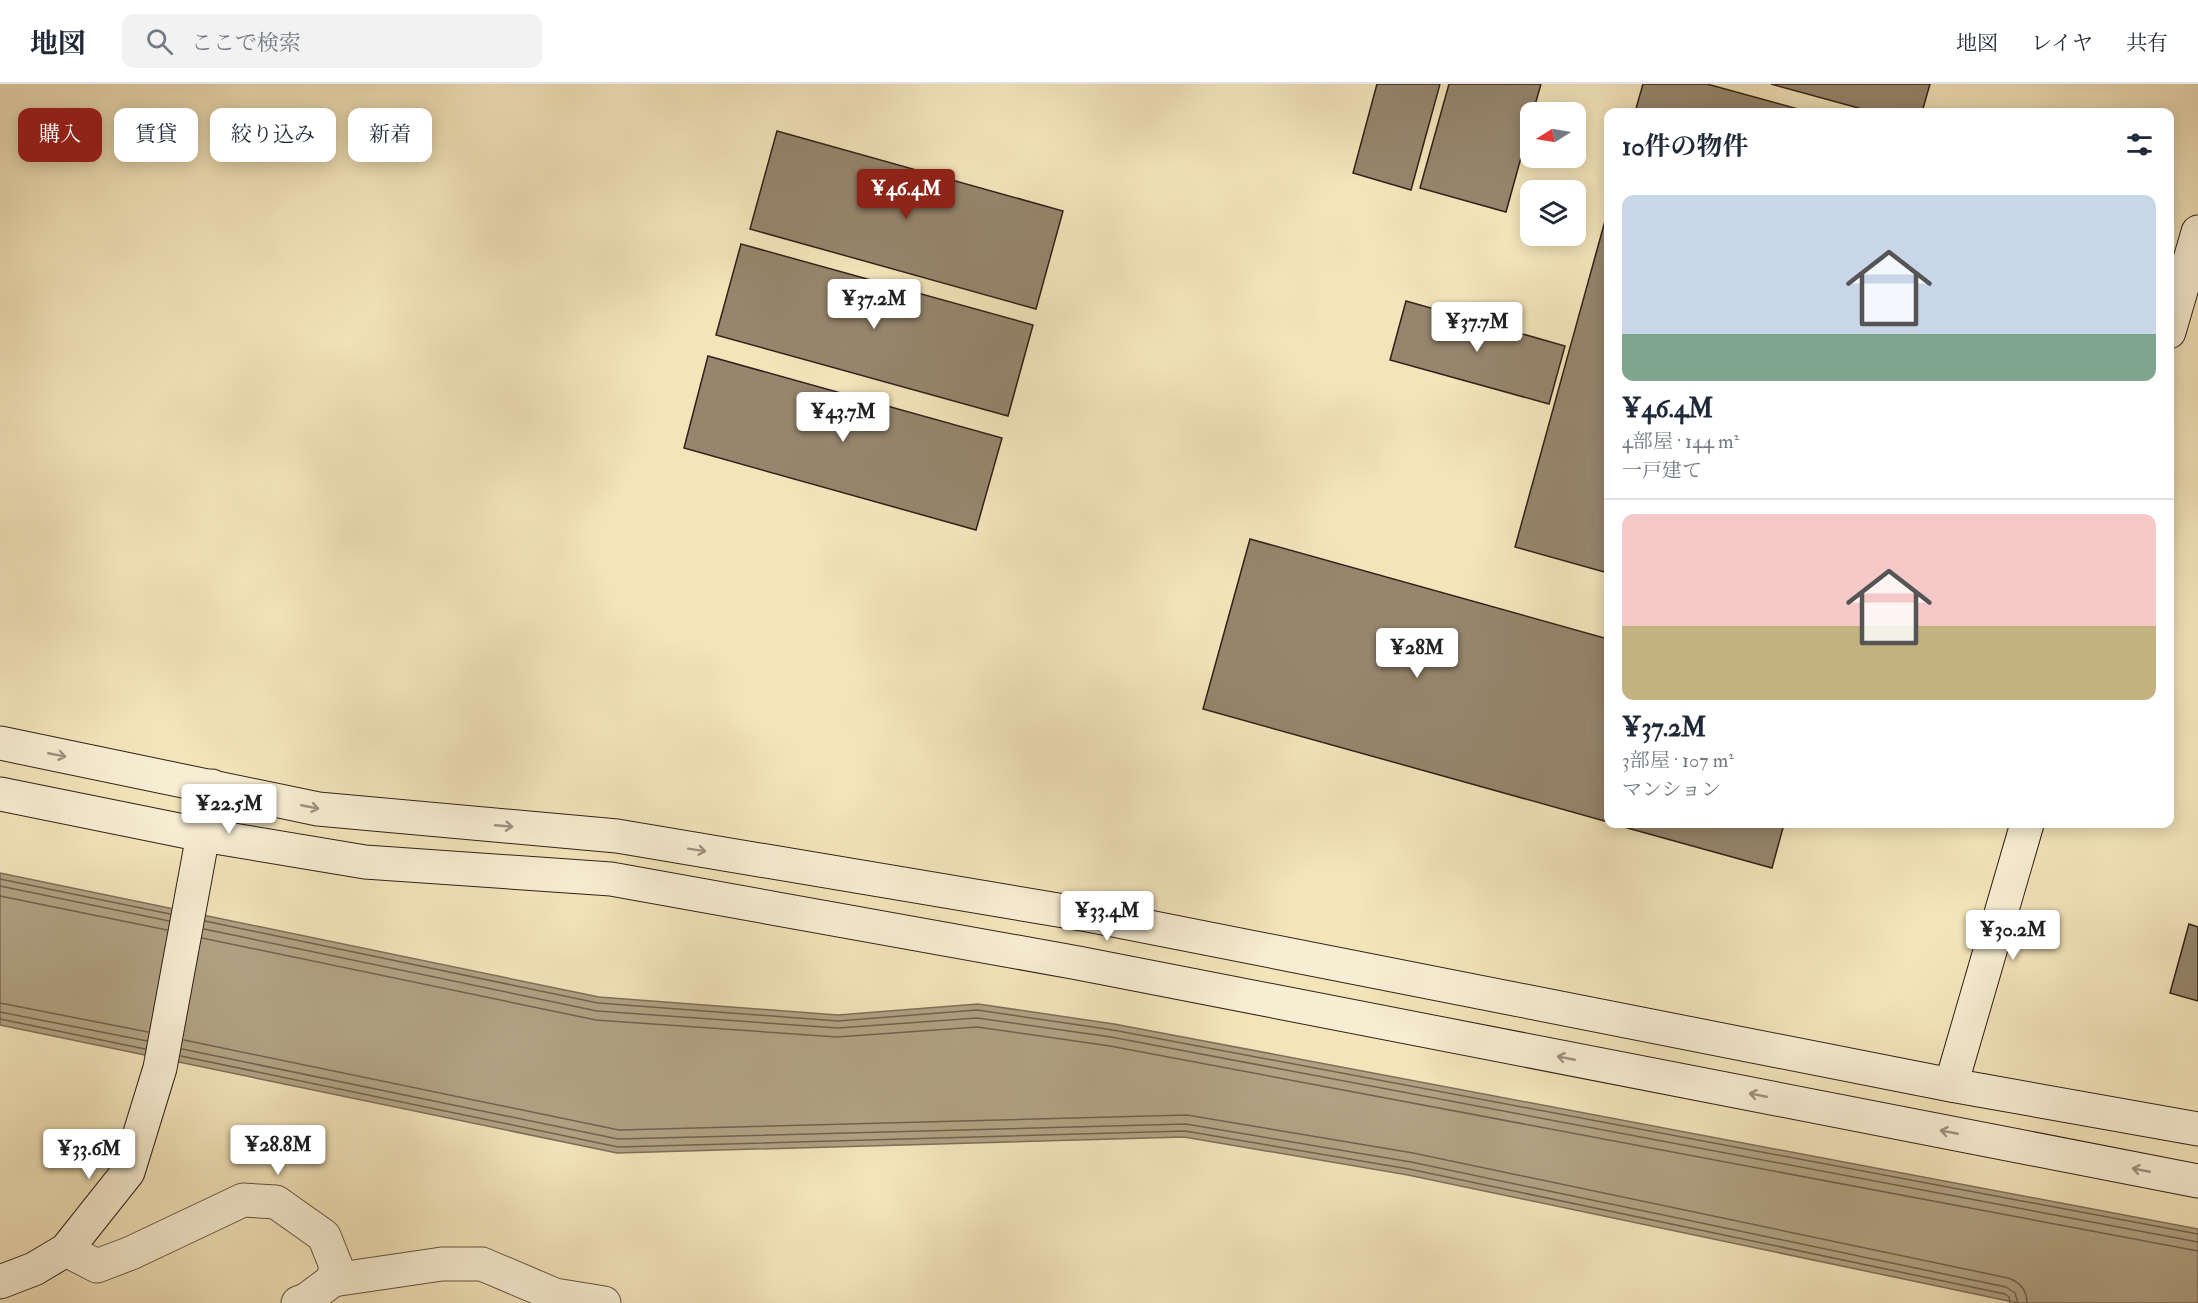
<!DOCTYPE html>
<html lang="ja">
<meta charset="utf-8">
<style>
:root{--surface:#fff;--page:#f2f2f3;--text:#1f2937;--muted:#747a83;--line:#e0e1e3;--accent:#8f2418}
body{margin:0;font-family:"IM FELL Double Pica","Noto Serif JP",serif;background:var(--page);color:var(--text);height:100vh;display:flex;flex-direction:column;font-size:22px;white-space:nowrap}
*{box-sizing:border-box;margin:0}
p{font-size:20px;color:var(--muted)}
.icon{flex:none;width:33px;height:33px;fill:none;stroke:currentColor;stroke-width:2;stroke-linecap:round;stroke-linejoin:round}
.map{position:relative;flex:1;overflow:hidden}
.side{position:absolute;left:1604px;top:24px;width:570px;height:720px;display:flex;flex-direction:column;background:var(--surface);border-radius:12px;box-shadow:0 3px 15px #0003}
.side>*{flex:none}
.banner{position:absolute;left:18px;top:24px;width:570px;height:54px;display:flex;gap:12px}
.needle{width:39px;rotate:259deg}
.controls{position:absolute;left:1520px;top:18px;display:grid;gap:12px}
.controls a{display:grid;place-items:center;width:66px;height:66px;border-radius:12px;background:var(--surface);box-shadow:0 3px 15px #0003;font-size:30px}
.price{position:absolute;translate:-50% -51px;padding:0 14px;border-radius:6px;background:#fff;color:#222;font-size:20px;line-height:39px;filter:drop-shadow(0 2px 3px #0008)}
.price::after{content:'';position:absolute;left:50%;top:36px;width:18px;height:14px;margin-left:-9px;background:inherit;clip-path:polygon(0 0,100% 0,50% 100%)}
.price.selected{background:var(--accent);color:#fff}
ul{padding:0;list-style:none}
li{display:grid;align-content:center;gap:12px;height:318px;padding:0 18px}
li+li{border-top:2px solid var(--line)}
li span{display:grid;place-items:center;height:186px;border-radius:12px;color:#555}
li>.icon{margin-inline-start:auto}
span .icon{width:108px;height:108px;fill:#fffc;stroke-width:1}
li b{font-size:26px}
h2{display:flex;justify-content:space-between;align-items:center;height:72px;padding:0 18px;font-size:26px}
.pill{padding:0 21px;border-radius:12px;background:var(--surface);box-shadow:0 3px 15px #0003;font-size:21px;line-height:54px}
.pill.selected{background:var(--accent);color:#fff}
header{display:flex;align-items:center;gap:36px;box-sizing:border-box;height:84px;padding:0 30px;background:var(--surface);border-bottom:2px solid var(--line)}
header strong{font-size:28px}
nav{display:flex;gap:33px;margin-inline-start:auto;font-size:21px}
.search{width:420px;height:54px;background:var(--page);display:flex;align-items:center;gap:15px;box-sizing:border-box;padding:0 21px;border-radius:12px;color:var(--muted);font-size:22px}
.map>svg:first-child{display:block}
</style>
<header>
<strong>地図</strong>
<div class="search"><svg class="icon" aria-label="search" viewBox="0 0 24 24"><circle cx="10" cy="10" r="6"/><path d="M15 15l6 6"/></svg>ここで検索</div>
<nav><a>地図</a><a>レイヤ</a><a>共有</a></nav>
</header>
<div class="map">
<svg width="2198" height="1219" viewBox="0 0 2198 1219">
<rect width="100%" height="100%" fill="#f3e4ba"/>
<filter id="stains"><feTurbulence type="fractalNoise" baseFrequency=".00333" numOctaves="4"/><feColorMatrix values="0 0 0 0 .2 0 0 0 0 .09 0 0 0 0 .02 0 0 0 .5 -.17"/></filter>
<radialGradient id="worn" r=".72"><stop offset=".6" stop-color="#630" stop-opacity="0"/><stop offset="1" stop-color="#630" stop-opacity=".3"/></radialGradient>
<path fill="#b1a283" stroke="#7e6e59" stroke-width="1.5" d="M0 789 599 913 838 931 978 920 1114 940 2198 1145V1219H2018L1408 1091 1184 1053 617 1069 0 941Z"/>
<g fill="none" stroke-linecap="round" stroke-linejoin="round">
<g stroke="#71624e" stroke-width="1.5">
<path d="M0 795 170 830"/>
<path d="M0 802 169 837"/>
<path d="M0 812 167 846"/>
<path d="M205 837 598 919 838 937 977 926 1113 946 2198 1150"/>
<path d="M204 845 597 927 838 944 977 934 1111 953 2198 1158"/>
<path d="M202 854 596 936 837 953 977 943 1110 962 2198 1167"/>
<path d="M0 919 148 948"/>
<path d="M0 928 147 957"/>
<path d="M0 935 145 965"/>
<path d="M184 956 619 1046 1187 1031 1413 1069 2008 1194C2020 1198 2027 1206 2027 1219"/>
<path d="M182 965 618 1055 1186 1040 1411 1078 2006 1203 2015 1209 2018 1219"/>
<path d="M181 972 618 1063 1185 1047 1409 1085 2005 1210 2009 1213 2010 1219"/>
</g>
</g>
<g fill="#96866d" stroke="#312119" stroke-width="1.5">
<path d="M1377 0H1440L1411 106 1353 89Z"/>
<path d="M1449 0H1541L1533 28H1530V41L1506 128 1420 104Z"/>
<path d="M1643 0H1707L1809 28H1635Z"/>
<path d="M1771 0H1930L1922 28H1873Z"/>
<path d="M777 47 1063 127 1036 225 750 145Z"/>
<path d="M1608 126V489L1515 463Z"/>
<path d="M741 160 1033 241 1008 332 716 251Z"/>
<path d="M1406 217 1565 262 1549 320 1390 276Z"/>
<path d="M708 272 1002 354 976 446 684 364Z"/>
<path d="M1250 455 1608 555V738L1203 625Z"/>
<path d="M1613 740H1784L1772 784Z"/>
<path d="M2189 840 2198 843V917L2170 909Z"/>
</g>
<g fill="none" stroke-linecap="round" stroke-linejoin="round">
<g stroke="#625241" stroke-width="35">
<g id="street">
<path d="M66 1166 97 1182 131 1169 243 1116 276 1118 324 1152 336 1182 333 1196 306 1216 298 1219"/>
<path d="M333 1196 442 1180H482L555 1211 604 1219"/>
</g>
</g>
<g stroke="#312119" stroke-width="35">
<g id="secondary">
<path d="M2169 248 2198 148"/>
<path d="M0 659 318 725 617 752 1088 831 1951 1001 2198 1045"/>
<path d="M0 710 203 751 365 778 611 795 1078 879 2198 1097"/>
<path d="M1951 1001 2027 740"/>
<path d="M0 1198 34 1185 66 1166 128 1088 160 984 212 702"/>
</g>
</g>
<use href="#street" stroke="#f7edd2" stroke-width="33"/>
<use href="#secondary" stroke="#f7edd2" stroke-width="33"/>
</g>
<defs><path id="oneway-shaft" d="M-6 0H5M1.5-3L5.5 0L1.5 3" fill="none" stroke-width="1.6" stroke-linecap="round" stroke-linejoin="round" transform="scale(1.5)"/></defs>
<g stroke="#9e917f">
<use href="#oneway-shaft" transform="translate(57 671) rotate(11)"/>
<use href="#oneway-shaft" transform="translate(310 723) rotate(11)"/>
<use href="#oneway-shaft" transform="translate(504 742) rotate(5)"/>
<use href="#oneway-shaft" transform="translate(697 766) rotate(9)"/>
<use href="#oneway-shaft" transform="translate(1566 974) rotate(-169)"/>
<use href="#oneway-shaft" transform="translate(1758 1011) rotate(-169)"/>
<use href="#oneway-shaft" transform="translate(1949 1048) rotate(-169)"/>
<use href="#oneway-shaft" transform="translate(2141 1086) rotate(-169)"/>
</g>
<rect width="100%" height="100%" filter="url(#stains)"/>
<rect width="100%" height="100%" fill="url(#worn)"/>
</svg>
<div class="controls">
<a><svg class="needle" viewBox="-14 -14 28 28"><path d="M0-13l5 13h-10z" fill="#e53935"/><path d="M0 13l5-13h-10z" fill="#747a83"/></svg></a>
<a><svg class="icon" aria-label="layers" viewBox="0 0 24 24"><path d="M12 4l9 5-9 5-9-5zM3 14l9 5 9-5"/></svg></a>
</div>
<b class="price selected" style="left:906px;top:136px">¥46.4M</b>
<b class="price" style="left:874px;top:246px">¥37.2M</b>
<b class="price" style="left:1477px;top:269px">¥37.7M</b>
<b class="price" style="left:843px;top:359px">¥43.7M</b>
<b class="price" style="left:1417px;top:595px">¥28M</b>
<b class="price" style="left:229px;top:751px">¥22.5M</b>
<b class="price" style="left:1107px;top:858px">¥33.4M</b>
<b class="price" style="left:2013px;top:877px">¥30.2M</b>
<b class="price" style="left:278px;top:1092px">¥28.8M</b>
<b class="price" style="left:89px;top:1096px">¥33.6M</b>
<div class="banner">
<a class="pill selected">購入</a>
<a class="pill">賃貸</a>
<a class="pill">絞り込み</a>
<a class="pill">新着</a>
</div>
<section class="side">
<h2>10件の物件<svg class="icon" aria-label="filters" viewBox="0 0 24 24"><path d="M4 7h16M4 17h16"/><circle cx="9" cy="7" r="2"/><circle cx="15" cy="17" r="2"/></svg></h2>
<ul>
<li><span style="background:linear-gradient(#c9d6e8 75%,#7fa58c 0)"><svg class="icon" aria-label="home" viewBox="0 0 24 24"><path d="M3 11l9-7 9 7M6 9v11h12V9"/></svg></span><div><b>¥46.4M</b><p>4部屋 · 144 m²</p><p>一戸建て</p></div></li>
<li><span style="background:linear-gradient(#f6c9c9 60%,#c2b280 0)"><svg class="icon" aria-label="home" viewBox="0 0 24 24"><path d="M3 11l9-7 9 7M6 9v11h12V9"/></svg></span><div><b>¥37.2M</b><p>3部屋 · 107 m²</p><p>マンション</p></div></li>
</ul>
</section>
</div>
